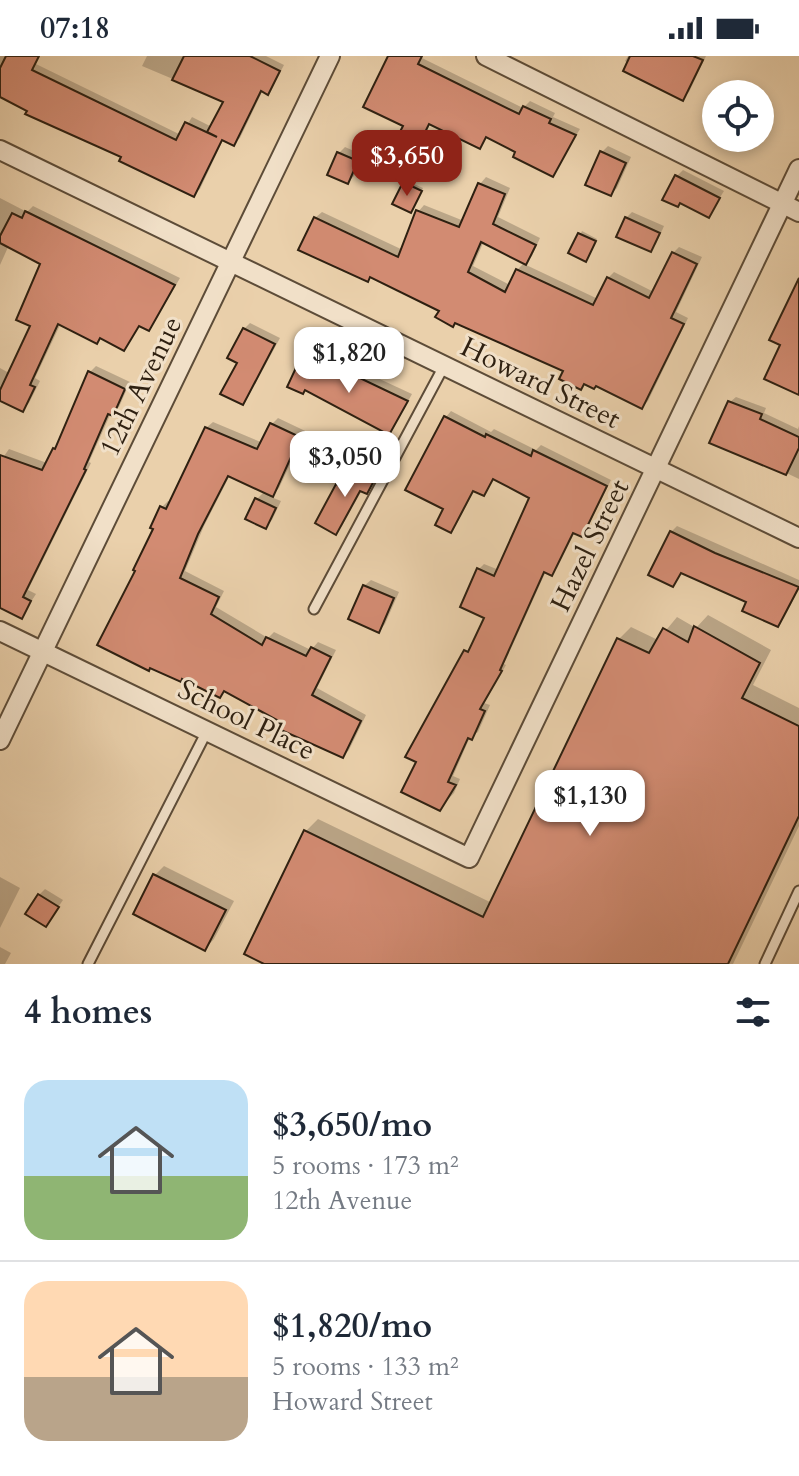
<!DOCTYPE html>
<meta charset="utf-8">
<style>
:root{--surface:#fff;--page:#f2f2f3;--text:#1f2937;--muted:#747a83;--line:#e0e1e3;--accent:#8f2418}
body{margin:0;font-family:Cardo,serif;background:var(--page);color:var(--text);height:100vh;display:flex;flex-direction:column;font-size:30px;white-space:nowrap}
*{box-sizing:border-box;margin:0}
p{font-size:26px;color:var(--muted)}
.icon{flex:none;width:44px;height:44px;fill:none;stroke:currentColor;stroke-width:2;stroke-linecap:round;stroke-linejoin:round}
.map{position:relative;height:908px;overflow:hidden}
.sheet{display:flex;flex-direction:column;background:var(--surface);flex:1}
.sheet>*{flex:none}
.tools{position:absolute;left:702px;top:24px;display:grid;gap:16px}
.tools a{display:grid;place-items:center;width:72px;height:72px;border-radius:50%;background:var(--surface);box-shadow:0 4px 12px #0003;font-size:40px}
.price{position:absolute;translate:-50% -68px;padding:0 18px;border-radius:16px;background:#fff;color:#222;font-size:26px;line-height:52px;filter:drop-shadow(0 2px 4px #0008)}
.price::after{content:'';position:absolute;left:50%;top:48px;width:24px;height:18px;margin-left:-12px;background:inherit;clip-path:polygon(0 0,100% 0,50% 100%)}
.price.selected{background:var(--accent);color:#fff}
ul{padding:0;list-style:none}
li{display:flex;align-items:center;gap:24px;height:200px;padding:0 24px}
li+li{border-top:2px solid var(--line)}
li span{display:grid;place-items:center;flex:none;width:224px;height:160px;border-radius:24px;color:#555}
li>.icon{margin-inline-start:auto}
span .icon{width:96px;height:96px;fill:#fffc;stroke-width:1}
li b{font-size:34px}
h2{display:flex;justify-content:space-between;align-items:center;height:96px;padding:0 24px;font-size:34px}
.status{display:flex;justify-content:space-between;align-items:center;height:56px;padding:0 40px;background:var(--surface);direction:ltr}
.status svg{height:22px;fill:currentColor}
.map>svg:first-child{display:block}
</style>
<div class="status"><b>07:18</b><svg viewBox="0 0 49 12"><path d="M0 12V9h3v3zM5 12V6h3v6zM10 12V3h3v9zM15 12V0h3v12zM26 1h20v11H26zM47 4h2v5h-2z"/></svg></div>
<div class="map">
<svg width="799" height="908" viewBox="0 0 799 908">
<rect width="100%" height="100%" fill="#ead0ab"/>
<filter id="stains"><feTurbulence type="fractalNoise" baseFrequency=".0025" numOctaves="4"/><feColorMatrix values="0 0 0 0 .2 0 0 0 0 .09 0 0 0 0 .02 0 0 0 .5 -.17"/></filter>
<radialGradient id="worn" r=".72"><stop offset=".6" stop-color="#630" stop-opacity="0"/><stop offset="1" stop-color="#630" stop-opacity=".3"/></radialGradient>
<g fill="#0003" fill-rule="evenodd">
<path d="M0 0H40L36 8 181 79 192 61 212 71 225 45 142 10 147 0H266L284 9 273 30 268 36 263 34 240 82 234 87 224 82 200 133 194 138 124 100 0 39Z"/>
<path d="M390 0H423L422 2 523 52 530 45 555 57 553 61 580 73 553 118 518 95 487 80 479 91 431 66 419 91 413 97Z"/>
<path d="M628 0H706L689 36 683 42 625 5Z"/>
<path d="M608 90 631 101 617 132 611 138 602 96Z"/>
<path d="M345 91 363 99 354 120 348 126 339 97Z"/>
<path d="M683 114 724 135 709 159 677 120Z"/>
<path d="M486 121 510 132 498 161 540 182 532 200 524 208 598 243 608 222 614 216 654 236 673 197 679 191 702 201 676 256 688 262 648 345 642 351 596 328 586 327 581 332 565 314 371 220 367 224 315 162 322 156 403 194 418 156 424 149 464 165 480 128ZM484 185 525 206 517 214 510 229 473 210Z"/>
<path d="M407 125 423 132 411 155 404 127Z"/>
<path d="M0 142 27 156 33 150 180 222 154 267 148 273 140 268 124 293 102 281 97 286 61 267 35 322 40 325 29 347 23 353 0 342V312L9 317 32 269 43 207 9 189 0 209Z"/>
<path d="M632 156 664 170 656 188 650 194 626 162Z"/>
<path d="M582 175 597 183 588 201 571 196Z"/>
<path d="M250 267 280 282 248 341 242 347 239 306 244 273Z"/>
<path d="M309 296 340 312 345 307 412 338 394 371 388 377 303 302Z"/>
<path d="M96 310 130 326 119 351 111 357 89 406 91 407 28 534 36 538 21 561 0 550V406L9 393 47 407 58 390 90 316Z"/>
<path d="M736 341 766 352 764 357 798 373 799 370V423L749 399 730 346Z"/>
<path d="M451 355 491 376 494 373 536 394 541 389 611 424 587 473 581 479 575 476 557 512 552 517 546 515 504 608 506 609 484 647 490 649 478 676 470 681 453 720 460 723 454 737 440 752 477 599 468 594 487 561 479 513 484 508 499 514 532 441 495 422 484 438 475 433 456 469 450 475 445 452 446 361Z"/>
<path d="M278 362 322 383 314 400 307 407 294 400 279 432 271 441 281 445 272 464 266 470 257 443 265 435 230 419 204 470 185 515 224 535 216 551 268 582 274 576 311 594 318 586 336 594 317 632 366 659 349 694 343 700 226 633 220 639 138 514 162 451 168 445 171 446 206 372 213 366 263 387 272 368Z"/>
<path d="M361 404 382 412 373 430 367 436 362 434 342 470 336 476 337 429 343 423 348 425 355 410Z"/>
<path d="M677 470 799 524V533L784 562 778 568 749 545 683 515 673 529 671 476Z"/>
<path d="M371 524 399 536 385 568 379 575 364 530Z"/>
<path d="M708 559 771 594 753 629 799 652V770L733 908H269L305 776 318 763 492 847 619 583 631 571 658 584 677 561 696 572Z"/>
<path d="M164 810 234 845 214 883 205 893 155 819Z"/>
<path d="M0 821 20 832 0 872Z"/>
<path d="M45 833 63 844 46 869 39 839Z"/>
<path d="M0 891 11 897 5 908H0Z"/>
</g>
<g fill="#d28b72" stroke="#2e2011" stroke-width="2">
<path d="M6 0H39L32 14 176 84 185 66 217 81 207 76 223 46 172 24 184 0H250L280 15 268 39 261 35 234 90 222 84 194 141 119 105 121 101 25 58 27 55 0 41V12Z"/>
<path d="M388 0H422L418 8 519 58 523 50 551 63 549 67 576 79 553 121 513 101 515 96 486 81 480 93 429 68 414 99 393 89 403 70 363 51Z"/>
<path d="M630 0H693L703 4 683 45 623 15Z"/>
<path d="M600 95 626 107 611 140 585 129Z"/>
<path d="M337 96 358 105 348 128 327 119Z"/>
<path d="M675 119 720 142 709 162 680 147 678 151 662 144Z"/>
<path d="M403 126 422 135 411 157 392 148Z"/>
<path d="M478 127 505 138 493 168 536 189 526 209 481 186 468 216 505 236 516 213 593 249 607 221 649 242 672 196 697 208 671 262 684 268 642 353 596 330 594 333 584 328 581 334 559 323 563 315 455 267 453 271 435 261 439 255 370 221 368 226 298 194 314 161 398 201 416 154 459 171Z"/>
<path d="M25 155 175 229 149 275 139 270 124 295 100 282 97 288 58 268 30 329 35 331 23 356 0 345V334L30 270 16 264 40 208 0 187V180L12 157 22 162Z"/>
<path d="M625 161 660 177 651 196 616 181Z"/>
<path d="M578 177 596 185 586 206 568 197Z"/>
<path d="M799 222V339L764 323 780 289 769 284Z"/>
<path d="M243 272 275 288 243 349 220 338 237 307 227 302Z"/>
<path d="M301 301 334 317 337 311 408 345 389 379 305 334 303 338 287 331Z"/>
<path d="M88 315 125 333 113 360 108 358 84 413 86 414 23 541 31 545 22 563 0 552V399L42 414 53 392 55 393Z"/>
<path d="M728 345 762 358 760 363 799 381V392L786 419 709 387Z"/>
<path d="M444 360 485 381 486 378 531 400 533 394 607 430 582 481 573 477 552 520 544 516 500 614 502 615 480 653 485 655 472 684 468 682 448 726 456 729 440 755 401 736 416 706 405 701 464 594 468 596 484 562 460 551 477 512 494 520 529 442 493 423 484 440 473 435 451 477 435 469 443 453 405 434Z"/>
<path d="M270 367 317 389 308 409 291 401 273 441 228 420 198 478 180 522 219 541 211 558 262 589 266 581 306 600 311 591 331 601 312 639 361 665 343 702 281 674 284 668 224 635 220 642 182 623 181 626 150 612 149 615 97 589 135 515 133 514 153 473 150 472 160 450 166 453 205 371 257 393Z"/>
<path d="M353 409 377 419 367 438 360 435 336 479 315 467 336 428 344 432Z"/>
<path d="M255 442 276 452 266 473 245 463Z"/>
<path d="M670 475 715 497 799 531 778 571 742 555 746 546 681 517 673 531 648 519Z"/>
<path d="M363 529 394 542 379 577 348 563Z"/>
<path d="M694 570 760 607 742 642 799 670V760L728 908H264L244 898 304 774 483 861 617 582 649 597 663 572 688 586Z"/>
<path d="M153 818 226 854 205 895 133 858Z"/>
<path d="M38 838 59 851 46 871 25 858Z"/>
</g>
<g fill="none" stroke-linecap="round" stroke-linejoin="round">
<g stroke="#5d4c38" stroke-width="13">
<g id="lane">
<path d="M314 553 444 310"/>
<path d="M88 908 207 675"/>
<path d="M765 908 799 835"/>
</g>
</g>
<g stroke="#5d4c38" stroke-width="22">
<g id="street">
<path d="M486 0 799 156"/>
<path d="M0 94 799 482"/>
<path d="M0 575 469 802 799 113"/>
<path d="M0 684 330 0"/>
</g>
</g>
<use href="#lane" stroke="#f1e0c8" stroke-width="9"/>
<use href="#street" stroke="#f1e0c8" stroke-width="18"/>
</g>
<g text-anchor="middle" stroke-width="6" stroke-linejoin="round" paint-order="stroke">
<g font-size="28" fill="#2e2011" stroke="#f1e0c8">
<text transform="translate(541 326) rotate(26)" y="10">Howard Street</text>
<text transform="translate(140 330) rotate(-64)" y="10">12th Avenue</text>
<text transform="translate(589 489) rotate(-64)" y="10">Hazel Street</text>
<text transform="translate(247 663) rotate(26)" y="10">School Place</text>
</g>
</g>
<rect width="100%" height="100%" filter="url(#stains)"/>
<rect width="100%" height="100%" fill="url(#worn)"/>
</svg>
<div class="tools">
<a><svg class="icon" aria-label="locate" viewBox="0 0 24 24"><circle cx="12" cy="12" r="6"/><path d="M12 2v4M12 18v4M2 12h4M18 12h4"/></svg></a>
</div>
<b class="price selected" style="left:407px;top:142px">$3,650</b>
<b class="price" style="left:349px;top:339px">$1,820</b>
<b class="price" style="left:345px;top:443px">$3,050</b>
<b class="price" style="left:590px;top:782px">$1,130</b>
</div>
<section class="sheet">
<h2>4 homes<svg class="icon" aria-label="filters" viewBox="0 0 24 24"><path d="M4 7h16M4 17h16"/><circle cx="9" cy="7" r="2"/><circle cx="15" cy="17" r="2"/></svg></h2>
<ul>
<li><span style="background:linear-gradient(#bfe0f5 60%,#8fb573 0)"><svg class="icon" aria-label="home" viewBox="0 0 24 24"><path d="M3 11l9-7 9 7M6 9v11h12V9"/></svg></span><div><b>$3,650/mo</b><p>5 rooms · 173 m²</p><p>12th Avenue</p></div></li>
<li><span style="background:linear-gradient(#ffd9b3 60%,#b9a48a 0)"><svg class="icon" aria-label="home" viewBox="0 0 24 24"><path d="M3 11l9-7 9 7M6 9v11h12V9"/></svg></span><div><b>$1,820/mo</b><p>5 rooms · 133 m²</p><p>Howard Street</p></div></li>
</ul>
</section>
